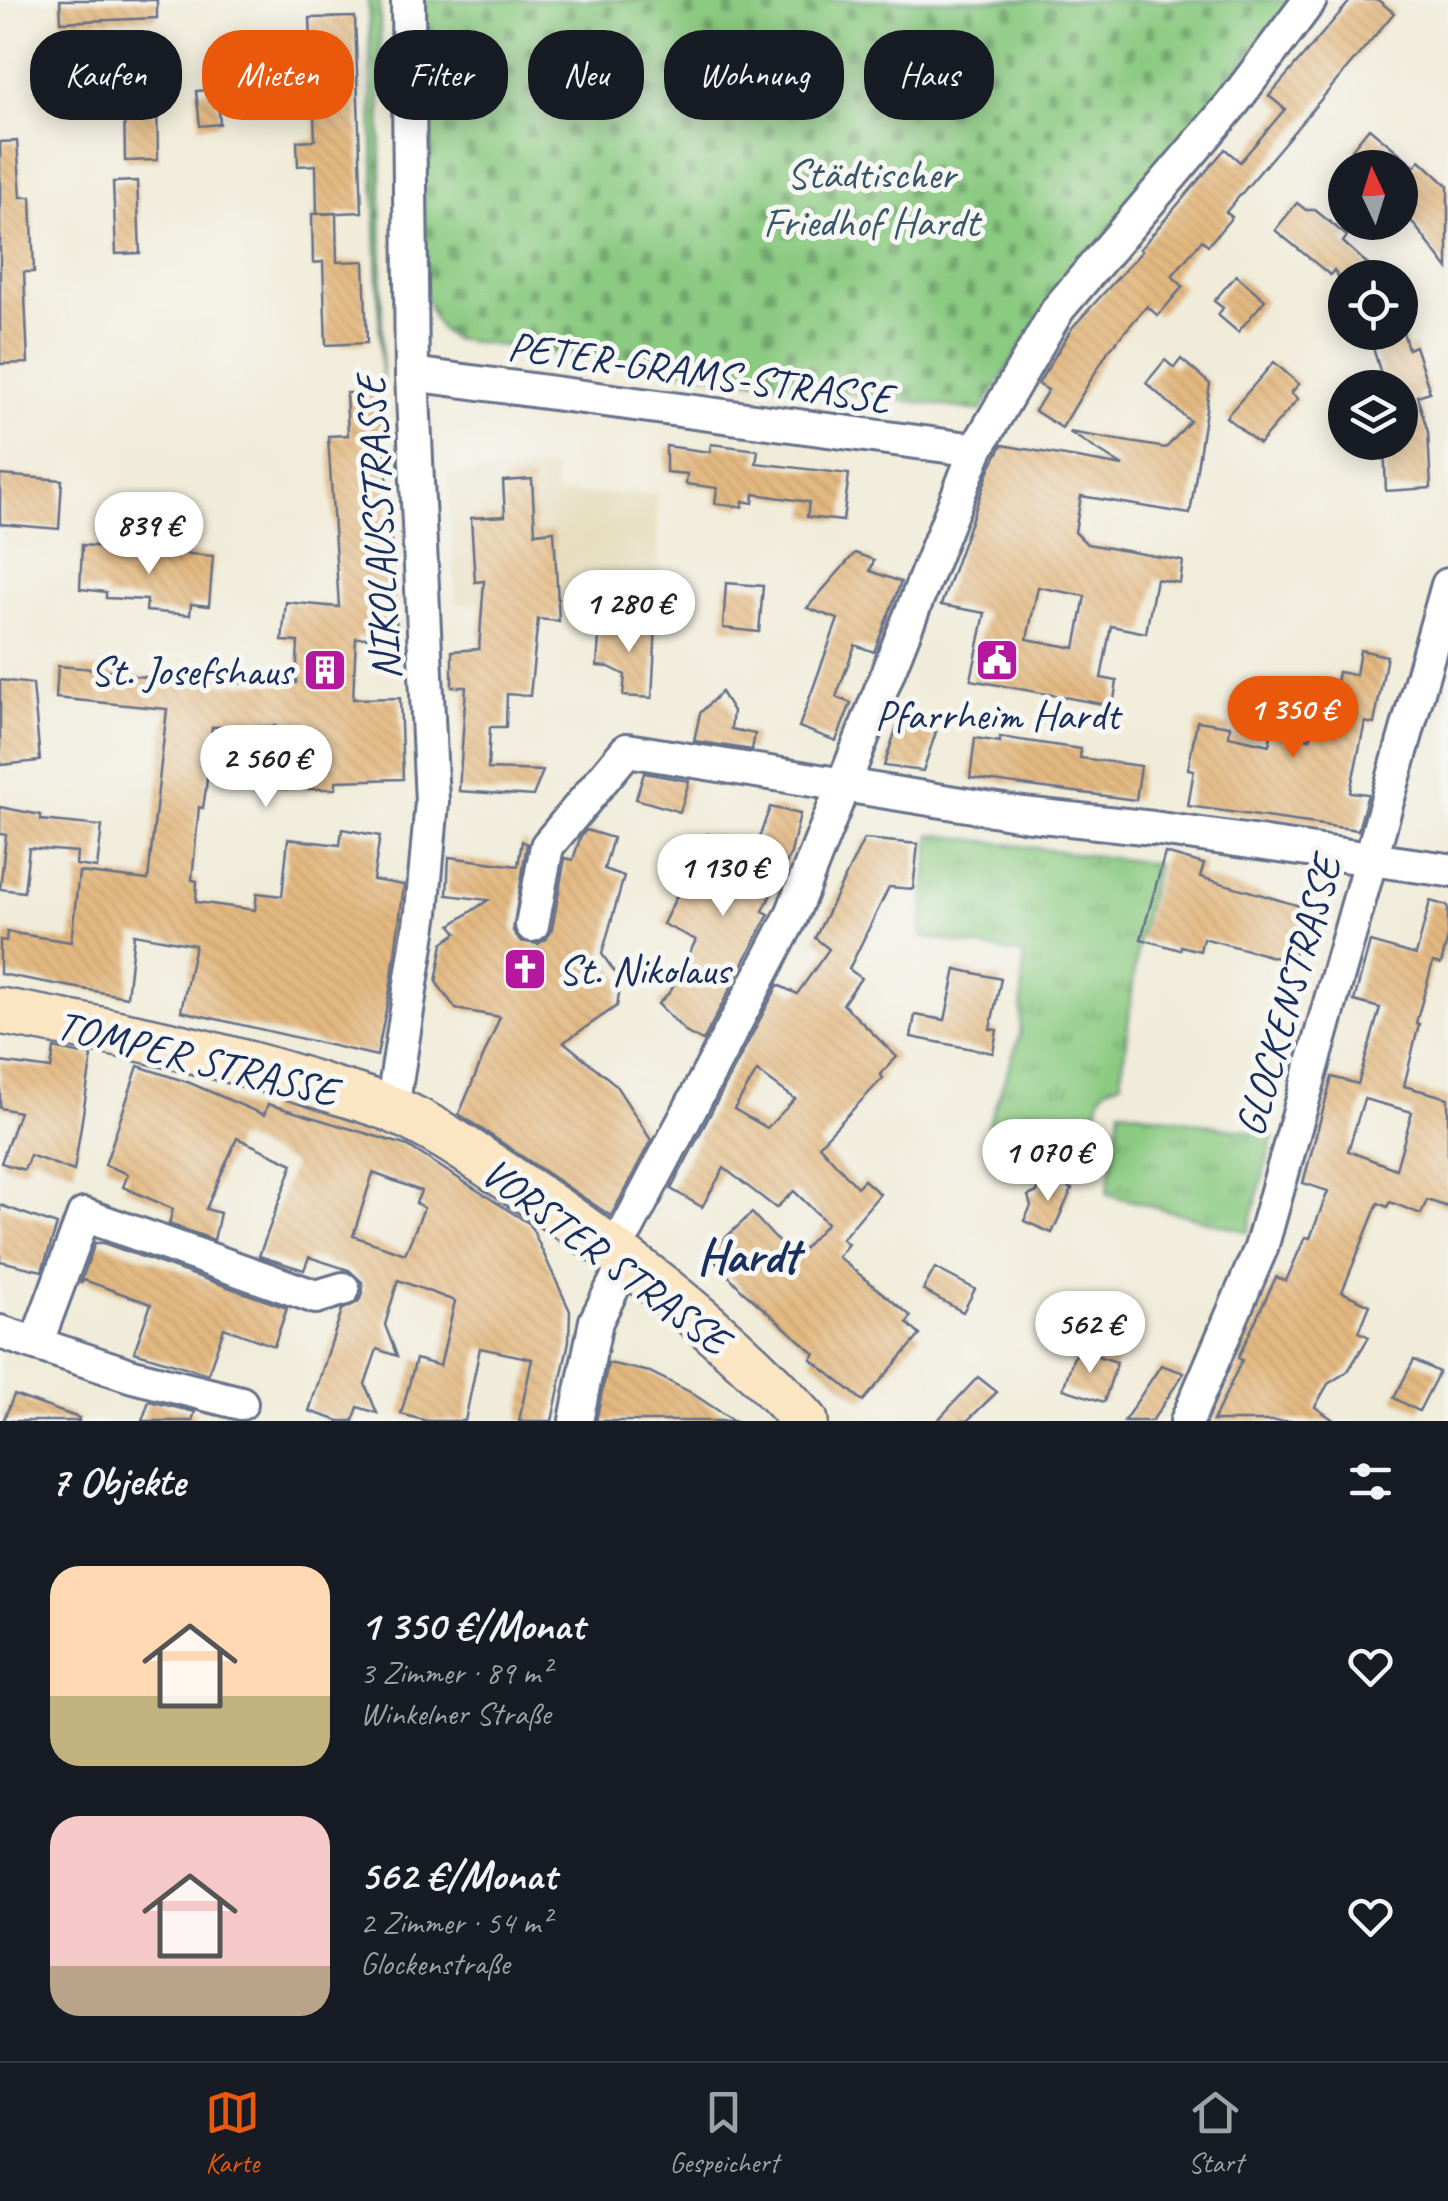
<!DOCTYPE html>
<html lang="de">
<meta charset="utf-8">
<style>
:root{--surface:#171b24;--page:#20242c;--text:#f1f3f6;--muted:#9ea1a6;--line:#363941;--accent:#ea580c}
body{margin:0;font-family:Caveat,sans-serif;background:var(--page);color:var(--text);height:100vh;display:flex;flex-direction:column;font-size:38px;white-space:nowrap}
*{box-sizing:border-box;margin:0}
p{font-size:32px;color:var(--muted)}
.icon{flex:none;width:55px;height:55px;fill:none;stroke:currentColor;stroke-width:2;stroke-linecap:round;stroke-linejoin:round}
.map{position:relative;height:1421px;overflow:hidden}
.sheet{display:flex;flex-direction:column;background:var(--surface);flex:1}
.sheet>*{flex:none}
.hud{position:absolute;left:30px;top:30px;width:1390px;height:90px;display:flex;gap:20px}
.needle{width:65px;rotate:356deg}
.tools{position:absolute;left:1328px;top:150px;display:grid;gap:20px}
.tools a{display:grid;place-items:center;width:90px;height:90px;border-radius:50%;background:var(--surface);box-shadow:0 5px 25px #0003;font-size:50px}
.price{position:absolute;translate:-50% -85px;padding:0 22px;border-radius:35px;background:#fff;color:#222;font-size:32px;line-height:65px;filter:drop-shadow(0 2px 5px #0008)}
.price::after{content:'';position:absolute;left:50%;top:60px;width:30px;height:22px;margin-left:-15px;background:inherit;clip-path:polygon(0 0,100% 0,50% 100%)}
.price.selected{background:var(--accent);color:#fff}
ul{padding:0;list-style:none}
li{display:flex;align-items:center;gap:30px;height:250px;padding:0 50px}
li span{display:grid;place-items:center;flex:none;width:280px;height:200px;border-radius:30px;color:#555}
li>.icon{margin-inline-start:auto}
span .icon{width:120px;height:120px;fill:#fffc;stroke-width:1}
li b{font-size:42px}
h2{display:flex;justify-content:space-between;align-items:center;height:120px;padding:0 50px;font-size:42px}
.tag{padding:0 35px;border-radius:40px;background:var(--surface);box-shadow:0 5px 25px #0003;font-size:35px;line-height:90px}
.tag.selected{background:var(--accent);color:#fff}
.dock{display:flex;justify-content:space-around;align-items:center;height:140px;border-top:2px solid var(--line);background:var(--surface);font-size:28px;color:var(--muted)}
.dock a{display:grid;justify-items:center;gap:5px}
.dock .selected{color:var(--accent)}
.map>svg:first-child{display:block}
</style>
<div class="map">
<svg width="1448" height="1421" viewBox="0 0 1448 1421">
<defs>
<pattern id="grass-tufts" width="24" height="20" patternUnits="userSpaceOnUse" patternTransform="scale(2.5)"><rect width="24" height="20" fill="#8bca81"/><path d="M3 7l-1-3M5 7V3M7 7l1-3M15 17l-1-3M17 17v-4M19 17l1-3" fill="none" stroke="#71a46d"/></pattern>
<pattern id="cemetery-stones" width="16" height="16" patternUnits="userSpaceOnUse" patternTransform="scale(2.5)"><rect width="16" height="16" fill="#8bca81"/><path d="M2 7V4a2 2 0 0 1 4 0v3zM10 15v-3a2 2 0 0 1 4 0v3z" fill="#71a46d"/></pattern>
<pattern id="building-back-hatch" width="6" height="6" patternUnits="userSpaceOnUse" patternTransform="scale(2.5)"><rect width="6" height="6" fill="#e4b980"/><path d="M-1 5l2 2M0 0l6 6M5-1l2 2" fill="none" stroke="#c39f71"/></pattern>
</defs>
<rect width="100%" height="100%" fill="#f6f6f2"/>
<filter id="ink" filterUnits="userSpaceOnUse"><feTurbulence type="fractalNoise" baseFrequency=".01" numOctaves="2"/><feDisplacementMap in="SourceGraphic" scale="20" xChannelSelector="R" yChannelSelector="G"/><feConvolveMatrix kernelMatrix="1 2 1 2 8 2 1 2 1" color-interpolation-filters="sRGB"/></filter>
<filter id="wash" filterUnits="userSpaceOnUse"><feTurbulence type="fractalNoise" baseFrequency=".0048" numOctaves="4" result="noise"/><feDisplacementMap in="SourceGraphic" scale="40" xChannelSelector="R" yChannelSelector="G"/><feGaussianBlur stdDeviation="2.25" result="paint"/><feColorMatrix in="noise" values="0 0 0 0 0 0 0 0 0 0 0 0 0 0 0 0 0 1.4 0 .05"/><feComposite in="paint" operator="in"/></filter>
<g filter="url(#wash)">
<rect width="100%" height="100%" fill="#f0ecd9"/>
<path fill="#e5dbba" d="M554 468 557 494H656L660 609 456 603 448 475Z"/>
<g fill="url(#grass-tufts)" stroke="#537c70" stroke-width="2.5">
<path d="M368 0H380L382 389Z"/>
<path d="M931 834 1157 864 1138 944 1121 1082 1107 1087 1100 1096 1088 1155 987 1128 1020 1036 1024 955 921 936Z"/>
<path d="M1120 1109 1274 1136 1248 1232 1107 1194Z"/>
</g>
<path fill="url(#cemetery-stones)" stroke="#537c70" stroke-width="2.5" d="M419 0H1293L1038 319 981 411 453 339C434 328 430 311 425 291Z"/>
<g id="blocks">
<g fill="url(#building-back-hatch)" fill-rule="evenodd">
<path d="M60 0H157V18L61 22Z"/>
<path d="M1351 0H1378L1394 13 1226 212 1232 217 1216 236 1208 245 1202 240 1172 276 1183 286 1158 316 1147 306 1108 351 1062 428 1035 411 1048 390 1038 384 1072 328 1142 251 1140 249 1225 149 1240 162 1285 109 1269 96Z"/>
<path d="M355 17 362 212 317 214 316 165 298 166 297 141 315 140 313 92H303L302 68 312 67 310 18Z"/>
<path d="M217 89 220 124 200 126 196 91Z"/>
<path d="M157 99 158 160 125 161 124 100Z"/>
<path d="M1369 128 1415 166 1420 160 1448 186V269L1400 206V168H1352L1361 157 1352 149Z"/>
<path d="M17 141 21 197H31L34 272H24L28 363 0 364V142Z"/>
<path d="M137 181 140 253 116 254 113 182Z"/>
<path d="M1297 203 1306 210H1315L1347 236 1343 242 1383 278H1339L1334 270 1330 275 1275 230Z"/>
<path d="M336 213 337 262 364 261 367 343 326 345 323 262 313 263 312 214Z"/>
<path d="M1236 275 1265 300 1238 332 1218 315 1223 308 1214 301Z"/>
<path d="M1375 332H1403L1408 349 1415 346 1430 392 1417 396 1428 432 1431 488 1386 491 1384 443 1400 442V388H1385L1373 347 1383 344Z"/>
<path d="M1181 359 1210 384 1190 514 1081 496 1075 532 1087 544 1183 561 1180 583 1156 579 1146 633 1111 626 1101 678 1117 681 1113 706 971 680 985 613 941 605 990 468 1002 445 1123 466 1069 432 1166 448 1190 421 1146 383 1165 360 1174 368ZM1038 587 1085 596 1075 648 1027 639Z"/>
<path d="M1274 362 1299 384 1291 393 1298 399 1259 444 1226 417Z"/>
<path d="M346 393H382L397 637 356 638 353 699 400 698 403 779 336 781V789H280L284 740 274 739 275 726 212 727 206 788 203 808 199 807 192 880 197 881 196 902 255 910 257 893 282 896 288 839 340 845 342 829 380 836 373 880 404 885 391 984 377 1056 181 1011 195 945 134 934 127 997 0 974V940L6 941 7 932 71 942 79 872 148 880 167 709 56 698 58 666 119 671 118 674 195 683H296L298 642 282 641 286 602 339 607 328 436 348 435Z"/>
<path d="M711 444 758 450 756 463 849 474 843 521 807 517 809 502 782 498 754 494 753 503 743 501 742 507 715 504 717 488 686 484 687 474 666 472V446L710 452Z"/>
<path d="M0 475 62 480 59 529 0 524Z"/>
<path d="M532 479 535 533 554 531 559 621 538 619 530 696 507 694 506 727H490L488 769 543 771 533 796 459 791 466 687H452V651L479 649 484 581 475 582 471 518 505 516 503 481Z"/>
<path d="M82 545 213 556 209 606 191 604 190 615 146 611 147 600 106 598V592L80 589Z"/>
<path d="M855 553 874 560 870 571 901 582 874 652 855 645 836 697 851 703 836 741 799 727 838 619 807 608Z"/>
<path d="M726 583 763 586 759 632 723 628Z"/>
<path d="M600 621 656 625 652 698 623 696 625 675 609 667 597 666Z"/>
<path d="M1360 650 1387 656 1374 724 1365 722 1350 792 1368 794 1358 830 1188 806 1194 770 1188 769 1197 721 1230 726 1229 736 1269 745 1272 731 1310 739 1315 723 1328 726 1338 672 1356 675Z"/>
<path d="M0 680 33 684 40 761 0 765Z"/>
<path d="M721 692 733 711 731 729 755 734 752 750 694 741 700 713Z"/>
<path d="M897 726 936 732 923 771 884 766Z"/>
<path d="M1000 737 1081 749 1080 758 1141 766 1136 800 970 778 975 738 1000 742Z"/>
<path d="M644 773 689 781 680 812 636 799Z"/>
<path d="M0 807 41 815V820L102 826 97 868 76 865 77 852 29 848 24 892 0 889 6 835 0 834Z"/>
<path d="M770 807 800 814 791 853 763 911 769 914 703 1041 687 1033 658 1004 670 992 696 940 663 924 707 834 732 839 728 860 749 866Z"/>
<path d="M586 830 613 838 604 869 624 876 602 954 621 981 617 1006 564 1042 615 1084 651 1140 611 1216 459 1114 500 1017 456 1009 436 982 443 943 457 933 451 925 488 900 447 895 449 857 518 866 522 841 527 844 513 931 520 941 538 944 546 939 552 929 565 858 573 860 580 838Z"/>
<path d="M864 839 918 844 913 889 889 887 849 969 861 978 843 1004 897 1057 880 1074 883 1078 819 1145 857 1187 864 1180 880 1194 842 1239 848 1244 838 1257 911 1316 907 1323 920 1335 863 1401 811 1359 815 1354 742 1290 708 1254 752 1213 794 1259 827 1223 794 1191 776 1208 724 1168 702 1207 671 1189 778 985 797 994 829 949 815 938ZM757 1071 795 1099 767 1128 734 1109Z"/>
<path d="M1165 853 1204 864 1200 877 1307 908 1292 962 1203 938 1200 951 1181 946 1180 950 1141 939Z"/>
<path d="M1430 901 1448 906V937L1441 964 1433 962 1416 1023 1419 1024 1404 1086 1448 1098V1207L1427 1200 1421 1214 1390 1202 1387 1207 1378 1203 1342 1292 1370 1305 1359 1332 1369 1337 1348 1371 1328 1384 1315 1407 1335 1421H1213L1242 1360 1238 1358 1276 1277 1286 1281 1305 1237 1310 1238 1328 1191 1303 1183 1332 1077 1358 1084 1380 1008 1354 1001 1370 942 1416 955ZM1364 1099 1412 1112 1396 1169 1348 1151Z"/>
<path d="M956 969 1001 979 990 1029 997 1030 993 1053 911 1037 915 1015 945 1020Z"/>
<path d="M54 1048 92 1056 74 1171 30 1155 24 1170 1 1163 19 1112 0 1108V1062L51 1069Z"/>
<path d="M138 1066 190 1083 264 1115 268 1104 408 1146 530 1224 570 1311 569 1341 552 1421H519L532 1359 480 1348 465 1421H427L401 1414 416 1359 440 1366 455 1301 398 1280 385 1325 397 1356 377 1349 365 1384 377 1413 358 1407 353 1421H339L309 1411 342 1310 358 1302 363 1293 362 1282 349 1270 309 1257 304 1270 259 1256 293 1164 237 1138 206 1209 220 1213 214 1240 169 1224 173 1209 123 1187 128 1174 105 1165ZM373 1173 421 1191 416 1203 424 1208 405 1254 353 1236Z"/>
<path d="M1044 1176 1072 1189 1052 1233 1024 1221 1031 1206 1028 1196 1037 1192Z"/>
<path d="M0 1205 57 1225 42 1271 0 1261Z"/>
<path d="M95 1243H103L287 1308 274 1346 224 1328 208 1374 134 1352 151 1304 84 1280 80 1284Z"/>
<path d="M935 1268 975 1289 963 1312 923 1290Z"/>
<path d="M1079 1350 1117 1362 1104 1402 1063 1389 1073 1359Z"/>
<path d="M1414 1360 1439 1372 1419 1411 1394 1398Z"/>
<path d="M608 1363 650 1372 690 1392 734 1421H596Z"/>
<path d="M1161 1365 1184 1373 1152 1421H1124Z"/>
<path d="M978 1377 997 1392 967 1421H937Z"/>
<path d="M14 1395 79 1418V1421H3Z"/>
<path d="M149 1401 195 1412 192 1421H142Z"/>
</g>
</g>
</g>
<g filter="url(#ink)">
<use href="#blocks" fill-opacity="0" stroke="#667189" stroke-width="2.5"/>
<g fill="none" stroke-linecap="round" stroke-linejoin="round">
<g stroke="#667189" stroke-width="38">
<g id="street">
<path d="M412 374 976 450"/>
<path d="M532 925 547 846 627 750 1023 814 1153 828 1448 870"/>
<path d="M392 1109 422 912 432 802 412 374 408 0"/>
<path d="M610 1250 627 1229 791 917 976 450 1058 309 1232 104 1310 0"/>
<path d="M0 1332 133 1376 241 1403"/>
<path d="M36 1344 84 1215 316 1297 343 1289"/>
<path d="M576 1421 596 1321 626 1261"/>
<path d="M1187 1421 1261 1248 1448 585"/>
</g>
</g>
<g stroke="#667189" stroke-width="50">
<path id="secondary" d="M0 1011C110 1031 218 1052 324 1087 348 1095 373 1101 396 1111 438 1129 475 1156 513 1181 617 1249 722 1328 805 1421"/>
</g>
<use href="#street" stroke="#fff" stroke-width="32"/>
<use href="#secondary" stroke="#fbe6c4" stroke-width="45"/>
</g>
</g>
<defs>
<g id="civic-square" transform="scale(2.25)"><rect x="-9" y="-9" width="18" height="18" rx="4" fill="#b5179e" stroke="#f6f6f2"/><path d="M-.6-6.5H3V-4.5H.6V-3L4-1V1h2V6H-6V1h2V-1L-.6-3ZM-1.2 2.5V6h2.4V2.5Z" fill="#fff"/></g>
<g id="building-square" transform="scale(2.25)"><rect x="-9" y="-9" width="18" height="18" rx="4" fill="#b5179e" stroke="#f6f6f2"/><path d="M-4-6H4V6H1V3H-1V6H-4ZM-2.5-4.3h1.7v1.8h-1.7ZM.8-4.3h1.7v1.8H.8ZM-2.5-1h1.7V.8h-1.7ZM.8-1h1.7V.8H.8Z" fill="#fff"/></g>
<g id="church-square" transform="scale(2.25)"><rect x="-9" y="-9" width="18" height="18" rx="4" fill="#b5179e" stroke="#f6f6f2"/><path d="M-1.2-6h2.4v3.5h3.3v2.4h-3.3V6h-2.4V-.1h-3.3v-2.4h3.3Z" fill="#fff"/></g>
</defs>
<g fill-rule="evenodd">
<use href="#civic-square" x="997" y="660"/>
<use href="#building-square" x="325" y="670"/>
<use href="#church-square" x="525" y="969"/>
</g>
<g text-anchor="middle" stroke-width="10" stroke-linejoin="round" paint-order="stroke">
<g font-size="42" fill="#375667" stroke="#f6f6f2">
<text x="871" y="188">Städtischer<tspan x="871" dy="48">Friedhof Hardt</tspan></text>
</g>
<g font-size="42" fill="#1b2f5e" stroke="#f6f6f2">
<text transform="translate(700 371) rotate(8)" y="15">PETER-GRAMS-STRASSE</text>
<text transform="translate(377 528) rotate(-93)" y="15">NIKOLAUSSTRASSE</text>
<text transform="translate(1287 996) rotate(-74)" y="15">GLOCKENSTRASSE</text>
<text transform="translate(197 1057) rotate(14)" y="15">TOMPER STRASSE</text>
<text transform="translate(606 1255) rotate(37)" y="15">VORSTER STRASSE</text>
</g>
<g font-size="42" fill="#1b2f5e" stroke="#f6f6f2" text-anchor="end">
<text x="292" y="685">St. Josefshaus</text>
<text x="997" y="729" text-anchor="middle">Pfarrheim Hardt</text>
<text x="558" y="984" text-anchor="start">St. Nikolaus</text>
</g>
<g font-size="48" font-weight="bold" fill="#1b2f5e" stroke="#f6f6f2">
<text x="748" y="1272">Hardt</text>
</g>
</g>
</svg>
<div class="tools">
<a><svg class="needle" viewBox="-14 -14 28 28"><path d="M0-13l5 13h-10z" fill="#e53935"/><path d="M0 13l5-13h-10z" fill="#9ea1a6"/></svg></a>
<a><svg class="icon" aria-label="locate" viewBox="0 0 24 24"><circle cx="12" cy="12" r="6"/><path d="M12 2v4M12 18v4M2 12h4M18 12h4"/></svg></a>
<a><svg class="icon" aria-label="layers" viewBox="0 0 24 24"><path d="M12 4l9 5-9 5-9-5zM3 14l9 5 9-5"/></svg></a>
</div>
<b class="price" style="left:149px;top:577px">839 €</b>
<b class="price" style="left:629px;top:655px">1 280 €</b>
<b class="price selected" style="left:1293px;top:761px">1 350 €</b>
<b class="price" style="left:266px;top:810px">2 560 €</b>
<b class="price" style="left:723px;top:919px">1 130 €</b>
<b class="price" style="left:1048px;top:1204px">1 070 €</b>
<b class="price" style="left:1090px;top:1376px">562 €</b>
<div class="hud">
<a class="tag">Kaufen</a>
<a class="tag selected">Mieten</a>
<a class="tag">Filter</a>
<a class="tag">Neu</a>
<a class="tag">Wohnung</a>
<a class="tag">Haus</a>
</div>
</div>
<section class="sheet">
<h2>7 Objekte<svg class="icon" aria-label="filters" viewBox="0 0 24 24"><path d="M4 7h16M4 17h16"/><circle cx="9" cy="7" r="2"/><circle cx="15" cy="17" r="2"/></svg></h2>
<ul>
<li><span style="background:linear-gradient(#ffd9b3 65%,#c2b280 0)"><svg class="icon" aria-label="home" viewBox="0 0 24 24"><path d="M3 11l9-7 9 7M6 9v11h12V9"/></svg></span><div><b>1 350 €/Monat</b><p>3 Zimmer · 89 m²</p><p>Winkelner Straße</p></div><svg class="icon" aria-label="heart" viewBox="0 0 24 24"><path d="M12 20l-8-8c-3-5 5-10 8-4 3-6 11-1 8 4z"/></svg></li>
<li><span style="background:linear-gradient(#f6c9c9 75%,#b9a48a 0)"><svg class="icon" aria-label="home" viewBox="0 0 24 24"><path d="M3 11l9-7 9 7M6 9v11h12V9"/></svg></span><div><b>562 €/Monat</b><p>2 Zimmer · 54 m²</p><p>Glockenstraße</p></div><svg class="icon" aria-label="heart" viewBox="0 0 24 24"><path d="M12 20l-8-8c-3-5 5-10 8-4 3-6 11-1 8 4z"/></svg></li>
</ul>
</section>
<nav class="dock">
<a class="selected"><svg class="icon" aria-label="map" viewBox="0 0 24 24"><path d="M3 6l6-2 6 2 6-2v14l-6 2-6-2-6 2zM9 4v14M15 6v14"/></svg>Karte</a>
<a><svg class="icon" aria-label="saved" viewBox="0 0 24 24"><path d="M7 4h10v16l-5-4-5 4z"/></svg>Gespeichert</a>
<a><svg class="icon" aria-label="home" viewBox="0 0 24 24"><path d="M3 11l9-7 9 7M6 9v11h12V9"/></svg>Start</a>
</nav>
